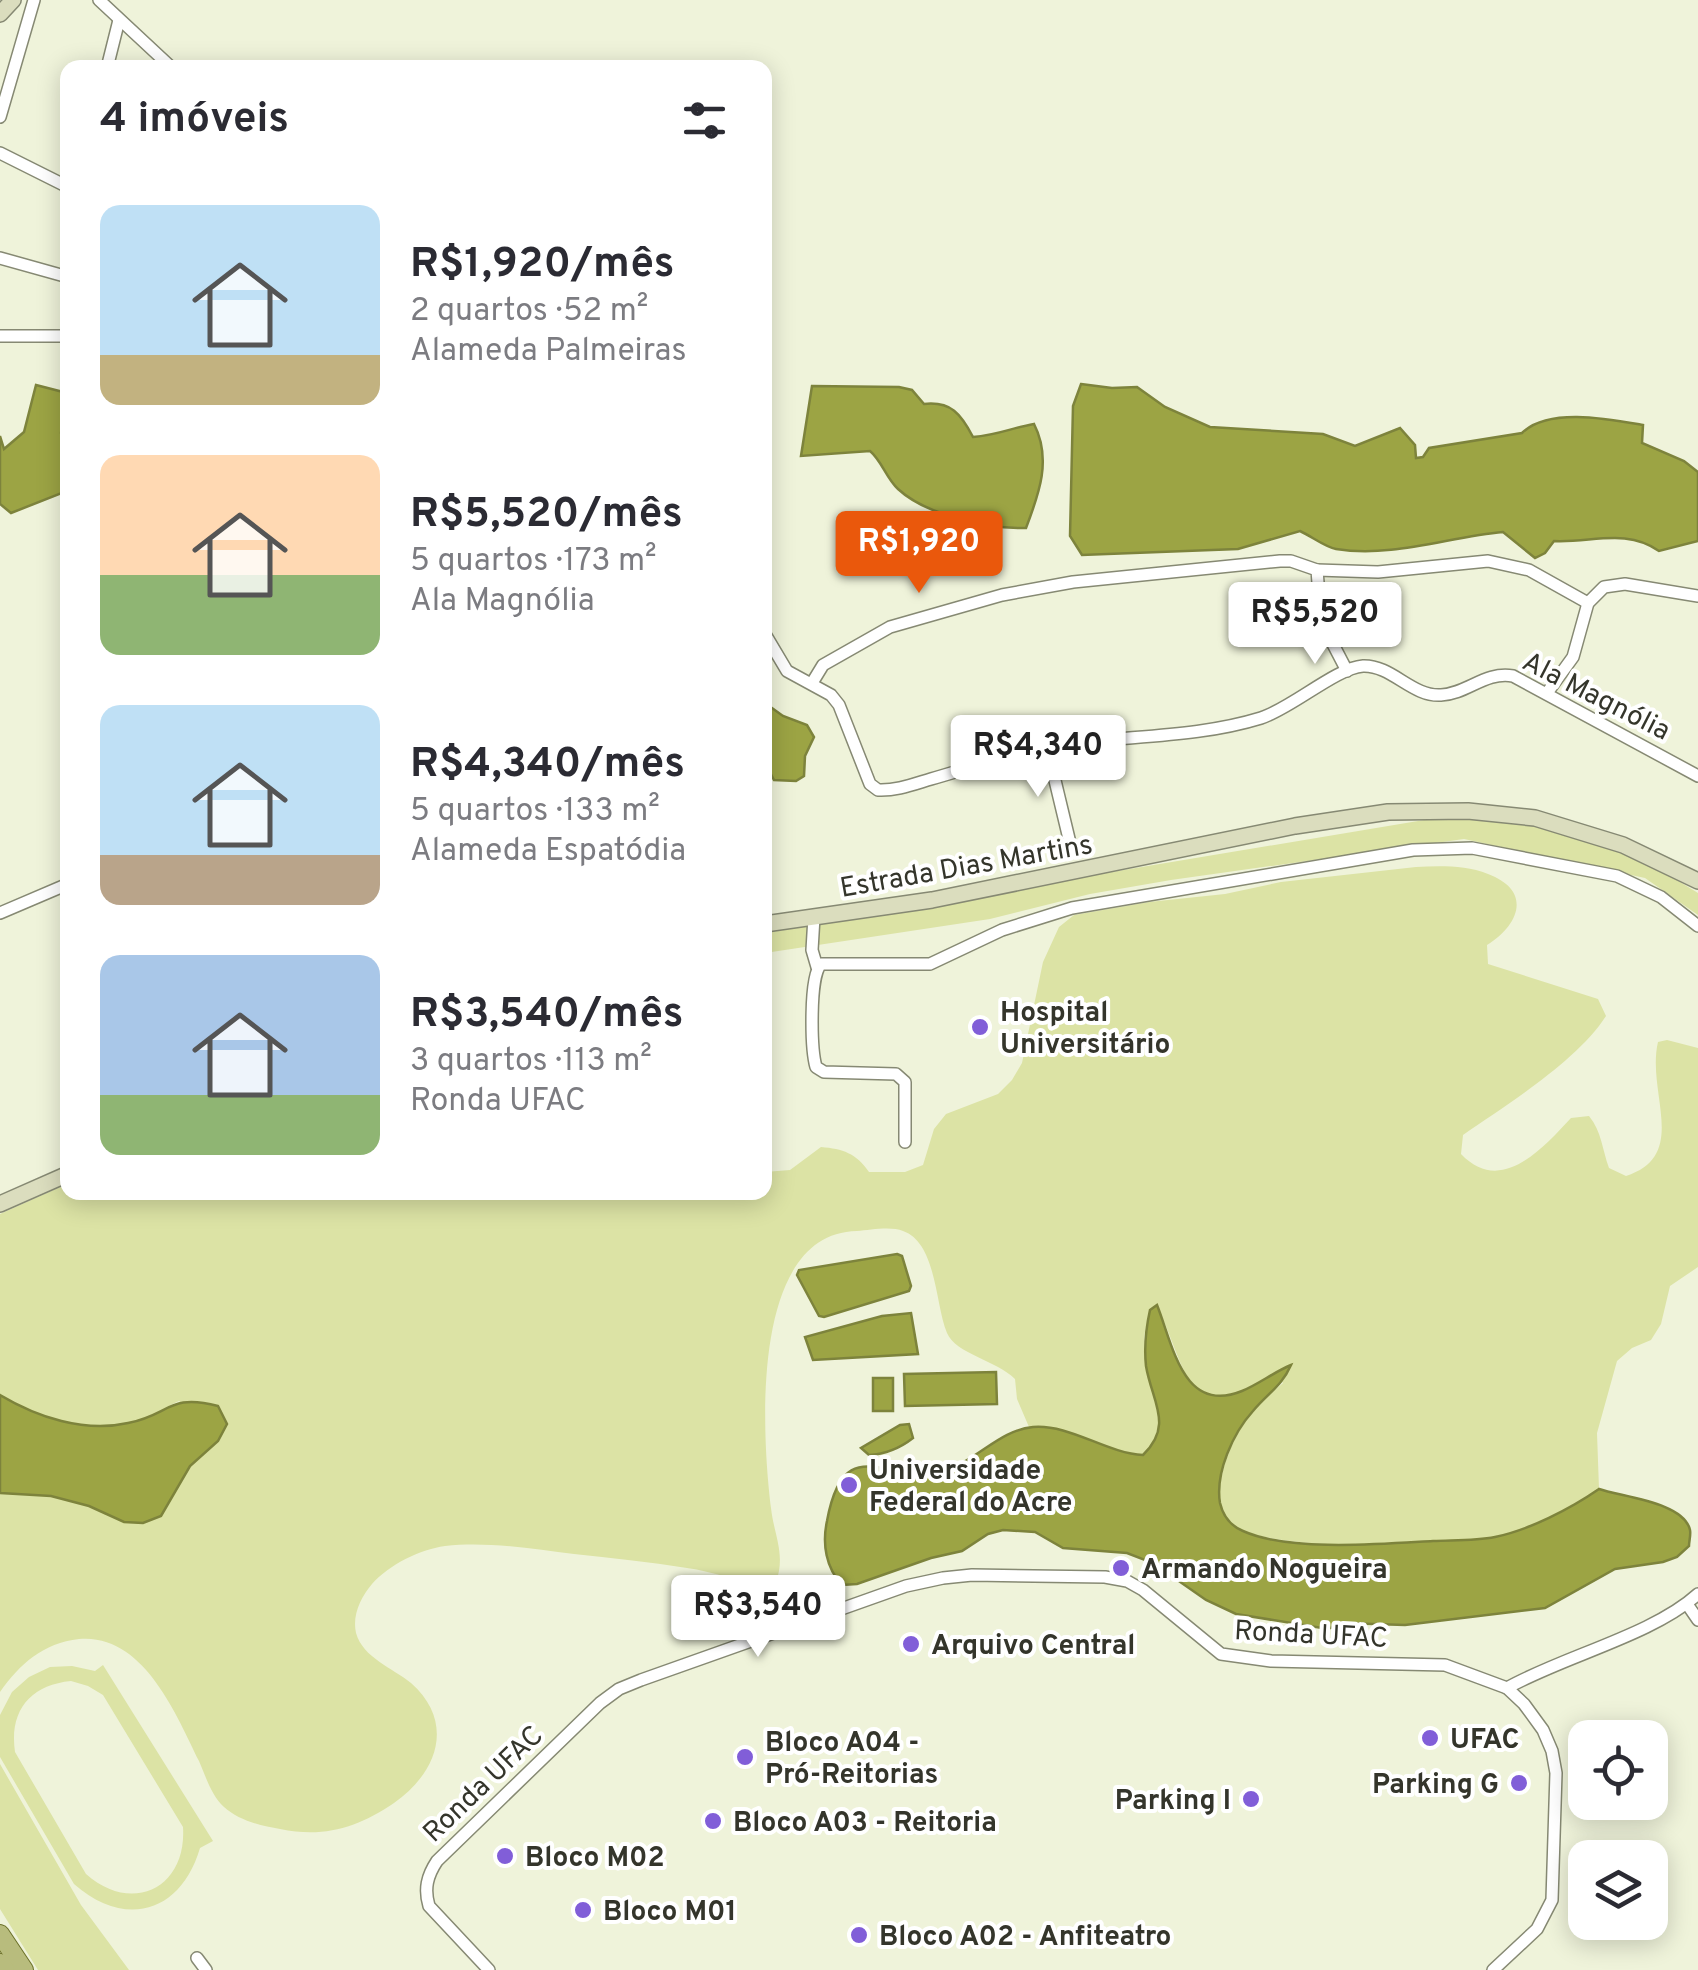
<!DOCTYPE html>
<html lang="pt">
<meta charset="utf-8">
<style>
:root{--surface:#fff;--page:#f2f2f3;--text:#2b2b33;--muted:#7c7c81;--accent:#ea580c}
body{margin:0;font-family:Overpass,sans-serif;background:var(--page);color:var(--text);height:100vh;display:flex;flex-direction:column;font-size:38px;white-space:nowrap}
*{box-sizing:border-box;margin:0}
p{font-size:32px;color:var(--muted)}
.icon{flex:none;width:55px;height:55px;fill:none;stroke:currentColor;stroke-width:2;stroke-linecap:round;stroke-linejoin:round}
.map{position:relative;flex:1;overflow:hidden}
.details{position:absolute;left:60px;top:60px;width:712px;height:1140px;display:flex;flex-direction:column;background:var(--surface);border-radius:20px;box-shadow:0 5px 25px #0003}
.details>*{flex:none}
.tools{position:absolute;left:1568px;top:1720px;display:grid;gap:20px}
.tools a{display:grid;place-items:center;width:100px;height:100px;border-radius:20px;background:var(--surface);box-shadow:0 5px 25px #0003;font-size:50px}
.price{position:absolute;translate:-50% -85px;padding:0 22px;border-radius:10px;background:#fff;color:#222;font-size:32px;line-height:65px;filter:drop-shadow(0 2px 5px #0008)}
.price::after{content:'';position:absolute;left:50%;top:60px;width:30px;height:22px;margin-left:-15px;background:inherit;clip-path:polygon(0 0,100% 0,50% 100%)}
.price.selected{background:var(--accent);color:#fff}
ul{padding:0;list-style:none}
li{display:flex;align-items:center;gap:30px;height:250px;padding:0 40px}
li span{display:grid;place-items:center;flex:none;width:280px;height:200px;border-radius:20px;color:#555}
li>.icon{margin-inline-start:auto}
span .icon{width:120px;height:120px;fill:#fffc;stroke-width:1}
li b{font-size:42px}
h2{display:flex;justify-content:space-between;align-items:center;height:120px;padding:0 40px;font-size:42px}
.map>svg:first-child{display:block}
</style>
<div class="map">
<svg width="1698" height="1970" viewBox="0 0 1698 1970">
<rect width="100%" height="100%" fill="#eff3da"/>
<g fill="#dce3a5" fill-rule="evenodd">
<path d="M1497 819 1572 832 1649 863 1698 893V915L1645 878 1464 839 1171 880 1090 894 990 919 765 953V930L1424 820Z"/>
<path d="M1416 867C1440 866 1465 865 1488 874 1533 891 1519 925 1487 945L1488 964 1598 999 1606 1016C1577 1061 1508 1104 1463 1135L1461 1154C1501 1196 1542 1149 1571 1118L1589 1116C1602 1132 1602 1149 1609 1168L1626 1176C1690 1155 1646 1093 1658 1042L1667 1040 1698 1048V1267L1670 1286 1661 1324 1651 1340 1632 1348 1617 1361 1597 1433 1599 1489C1569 1509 1529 1530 1494 1537 1448 1546 1260 1554 1229 1522 1204 1497 1235 1430 1254 1409 1263 1400 1273 1392 1283 1383L1274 1373C1184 1431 1188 1369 1157 1306 1153 1312 1148 1320 1146 1327 1134 1373 1182 1416 1143 1455 1104 1451 1069 1428 1029 1427L1017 1399 1015 1379C996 1360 956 1354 947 1333 935 1305 937 1243 903 1231 891 1226 870 1230 857 1231 749 1233 762 1435 771 1508 774 1535 786 1555 776 1582 746 1586 717 1572 687 1568 649 1562 611 1558 574 1554 533 1549 487 1541 445 1546 419 1550 390 1564 372 1584 361 1597 352 1615 356 1633 363 1658 393 1668 411 1683 456 1723 437 1773 394 1803 357 1828 324 1838 280 1829 261 1826 238 1820 224 1807 211 1795 206 1777 199 1761 176 1714 143 1633 79 1639 43 1643 20 1664 0 1692V1493L51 1496 89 1506 124 1522 161 1516 190 1466 218 1441 179 1401C162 1409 146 1420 128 1423 84 1433 37 1417 0 1395V1214L67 1184 68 1192H765V1172L790 1170 821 1147C843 1149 856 1153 869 1172H905L923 1165 934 1129 946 1114 998 1094 1012 1080 1022 1063 1043 962 1059 927 1074 915 1149 902 1225 894 1281 882Z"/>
<path d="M103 1665 213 1841 200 1848C181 1913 125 1929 74 1884L0 1757V1715L12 1692 29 1677 50 1667 72 1666 95 1671ZM71 1681 88 1686 103 1695 183 1827C187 1888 132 1915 86 1874L15 1752C9 1711 30 1685 71 1681Z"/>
<path d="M0 1764 81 1905 129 1970H38L0 1909Z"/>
</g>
<g fill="#9ca444" stroke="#7d833c" stroke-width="2.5">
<path d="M1081 384 1112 388 1137 387 1165 407 1210 427 1323 434 1355 446 1400 428 1415 445 1416 458 1423 457 1429 448 1522 433C1548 407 1609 419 1643 425L1642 443 1684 461 1698 472V541L1659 551C1626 528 1592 543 1554 541L1545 553 1535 558 1503 532C1448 537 1392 558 1336 549 1325 547 1311 536 1300 531L1238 549 1082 555 1070 536 1073 406Z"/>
<path d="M36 385 67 393 61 433 67 447V491L11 513 0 504V436L4 449 24 432Z"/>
<path d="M812 386 899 387 912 390 924 404C951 401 961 414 973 437 998 435 1011 428 1034 424 1052 459 1039 494 1026 528 988 529 926 515 898 489 886 478 882 461 870 451L801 456Z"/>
<path d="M765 703 783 716 807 725 814 737 805 756 804 776 796 781 774 780 765 763Z"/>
<path d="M897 1254 902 1256 911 1286 909 1291 824 1317 819 1316 797 1275 799 1270Z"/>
<path d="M1157 1305C1173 1345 1183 1415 1242 1391 1259 1384 1274 1372 1291 1365 1282 1386 1267 1394 1253 1411 1233 1433 1215 1473 1220 1503 1223 1516 1231 1526 1243 1531 1290 1552 1382 1544 1433 1541 1454 1540 1475 1541 1495 1537 1529 1530 1570 1509 1599 1489 1622 1497 1684 1502 1690 1530 1691 1535 1689 1541 1689 1546L1677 1557 1663 1562 1615 1569 1545 1608 1405 1625 1342 1623 1328 1629 1236 1614 1206 1600 1153 1563 1127 1553 1063 1548 1035 1532 1003 1530 988 1534 962 1551 931 1558 857 1584 842 1585C826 1568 822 1544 827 1521 844 1429 885 1485 944 1470 976 1462 999 1430 1033 1427 1070 1424 1106 1453 1143 1455 1174 1425 1152 1402 1146 1366 1144 1347 1146 1328 1150 1310Z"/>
<path d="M911 1313 918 1354 813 1360 805 1337 882 1316Z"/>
<path d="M996 1372 997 1404 905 1406 904 1374Z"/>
<rect x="873" y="1378" width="20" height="33"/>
<path d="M0 1395C37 1417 84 1433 128 1423 170 1415 168 1393 218 1406L227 1424 218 1441 190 1466 161 1516 143 1523 124 1522 89 1506 51 1496 0 1493Z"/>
<path d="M909 1424 913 1438C899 1449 886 1454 869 1455L861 1448 900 1425Z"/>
</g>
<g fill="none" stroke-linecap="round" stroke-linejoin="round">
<g stroke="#868973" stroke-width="14">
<g id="street">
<path d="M99 0 172 68"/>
<path d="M107 68 119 20"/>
<path d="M0 117 34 0"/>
<path d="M0 153 68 187"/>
<path d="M0 258 68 277"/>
<path d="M0 336H68"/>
<path d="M1317 570 1378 572 1488 561 1529 570 1588 603"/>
<path d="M765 634 787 671 831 695 839 705 870 784 878 790C896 791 914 784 931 779 970 768 1009 754 1049 747 1119 735 1193 739 1261 718 1292 708 1336 668 1363 666 1392 665 1412 697 1441 695 1467 694 1485 671 1513 676L1698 776"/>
<path d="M812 683 823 665 890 627 1002 595 1073 582 1280 561H1291L1317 570 1321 621 1347 671"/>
<path d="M1547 693 1573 657 1588 603 1604 587 1625 584 1698 596"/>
<path d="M1047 747 1070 843"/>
<path d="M0 913 68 884"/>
<path d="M814 917 812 950 817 967"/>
<path d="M905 1142V1082L896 1074 824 1072 816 1067C811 1049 809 977 821 964H930L1002 930 1072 908 1413 850 1472 848 1617 876 1661 897 1698 926"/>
<path d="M1687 1604 1698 1620"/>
<path d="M1507 1688C1564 1656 1653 1635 1698 1594"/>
<path d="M197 1958 206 1970"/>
<path d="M489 1970 429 1906C424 1889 427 1876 437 1861L600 1703 619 1689 641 1680 906 1586 943 1578 972 1575 1105 1577 1127 1581 1143 1590 1221 1654 1271 1661 1445 1665 1507 1688 1524 1704 1543 1730 1552 1751 1556 1773 1552 1900 1537 1929 1493 1970"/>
</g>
</g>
<g stroke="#868973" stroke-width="18">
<g id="secondary">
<path d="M0 14 13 0"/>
<path d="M765 924 932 900 1295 826 1388 812 1468 811 1535 818 1623 845 1698 881"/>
<path d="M0 1204 68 1174"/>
</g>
</g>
<g stroke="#6b7028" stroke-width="20">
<g id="primary">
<path d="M0 1934 24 1970"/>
<path d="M0 1963 5 1970"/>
</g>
</g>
<use href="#street" stroke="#fff" stroke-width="11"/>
<use href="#secondary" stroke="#dbddbe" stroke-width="15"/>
<use href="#primary" stroke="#b8bc7d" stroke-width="18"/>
</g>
<g fill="#815ed8" stroke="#fff" stroke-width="4">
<circle cx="980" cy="1027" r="10"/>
<circle cx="849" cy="1485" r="10"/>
<circle cx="1121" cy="1568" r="10"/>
<circle cx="911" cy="1644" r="10"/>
<circle cx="1430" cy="1738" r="10"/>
<circle cx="745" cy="1757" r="10"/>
<circle cx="1519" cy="1783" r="10"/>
<circle cx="1251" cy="1799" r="10"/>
<circle cx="713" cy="1821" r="10"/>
<circle cx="505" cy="1856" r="10"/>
<circle cx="583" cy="1910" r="10"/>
<circle cx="859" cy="1935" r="10"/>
</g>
<g text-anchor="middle" stroke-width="8" stroke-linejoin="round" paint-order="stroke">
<g font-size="28" fill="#34352b" stroke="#fff">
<text transform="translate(1597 695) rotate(27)" y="10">Ala Magnólia</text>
<text transform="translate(966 865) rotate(-10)" y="10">Estrada Dias Martins</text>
<text transform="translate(1311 1633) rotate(3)" y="10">Ronda UFAC</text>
<text transform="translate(482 1783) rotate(-44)" y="10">Ronda UFAC</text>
</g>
<g font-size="28" font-weight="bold" fill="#34352b" stroke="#fff" text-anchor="start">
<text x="1000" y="1021">Hospital<tspan x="1000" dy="32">Universitário</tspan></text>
<text x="869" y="1479">Universidade<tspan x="869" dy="32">Federal do Acre</tspan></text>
<text x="1141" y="1578">Armando Nogueira</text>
<text x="931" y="1654">Arquivo Central</text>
<text x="1450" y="1748">UFAC</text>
<text x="765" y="1751">Bloco A04 -<tspan x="765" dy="32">Pró-Reitorias</tspan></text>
<text x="1499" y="1793" text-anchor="end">Parking G</text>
<text x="1231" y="1809" text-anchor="end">Parking I</text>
<text x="733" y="1831">Bloco A03 - Reitoria</text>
<text x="525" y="1866">Bloco M02</text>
<text x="603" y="1920">Bloco M01</text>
<text x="879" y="1945">Bloco A02 - Anfiteatro</text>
</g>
</g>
</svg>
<div class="tools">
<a><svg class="icon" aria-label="locate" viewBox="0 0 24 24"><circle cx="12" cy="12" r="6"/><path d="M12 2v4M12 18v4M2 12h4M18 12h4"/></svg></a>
<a><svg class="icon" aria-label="layers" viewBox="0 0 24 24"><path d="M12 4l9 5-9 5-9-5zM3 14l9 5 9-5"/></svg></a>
</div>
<b class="price selected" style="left:919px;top:596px">R$1,920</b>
<b class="price" style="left:1315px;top:667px">R$5,520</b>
<b class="price" style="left:1038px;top:800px">R$4,340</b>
<b class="price" style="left:758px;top:1660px">R$3,540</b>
<section class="details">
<h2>4 imóveis<svg class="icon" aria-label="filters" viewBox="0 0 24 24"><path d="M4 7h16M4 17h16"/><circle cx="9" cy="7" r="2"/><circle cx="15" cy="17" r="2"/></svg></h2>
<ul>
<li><span style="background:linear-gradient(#bfe0f5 75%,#c2b280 0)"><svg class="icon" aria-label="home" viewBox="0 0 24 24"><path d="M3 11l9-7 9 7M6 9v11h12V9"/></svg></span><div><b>R$1,920/mês</b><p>2 quartos · 52 m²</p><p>Alameda Palmeiras</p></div></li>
<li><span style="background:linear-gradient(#ffd9b3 60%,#8fb573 0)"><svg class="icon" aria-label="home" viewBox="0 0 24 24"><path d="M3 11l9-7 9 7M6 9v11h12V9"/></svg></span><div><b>R$5,520/mês</b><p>5 quartos · 173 m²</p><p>Ala Magnólia</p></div></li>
<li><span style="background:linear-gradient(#bfe0f5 75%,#b9a48a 0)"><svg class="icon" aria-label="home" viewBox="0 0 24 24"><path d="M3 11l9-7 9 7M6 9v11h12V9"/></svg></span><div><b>R$4,340/mês</b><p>5 quartos · 133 m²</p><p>Alameda Espatódia</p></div></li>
<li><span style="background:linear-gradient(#a9c7e8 70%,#8fb573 0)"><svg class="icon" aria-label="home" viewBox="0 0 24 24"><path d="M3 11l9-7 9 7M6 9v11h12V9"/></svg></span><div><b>R$3,540/mês</b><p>3 quartos · 113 m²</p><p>Ronda UFAC</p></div></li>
</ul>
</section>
</div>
